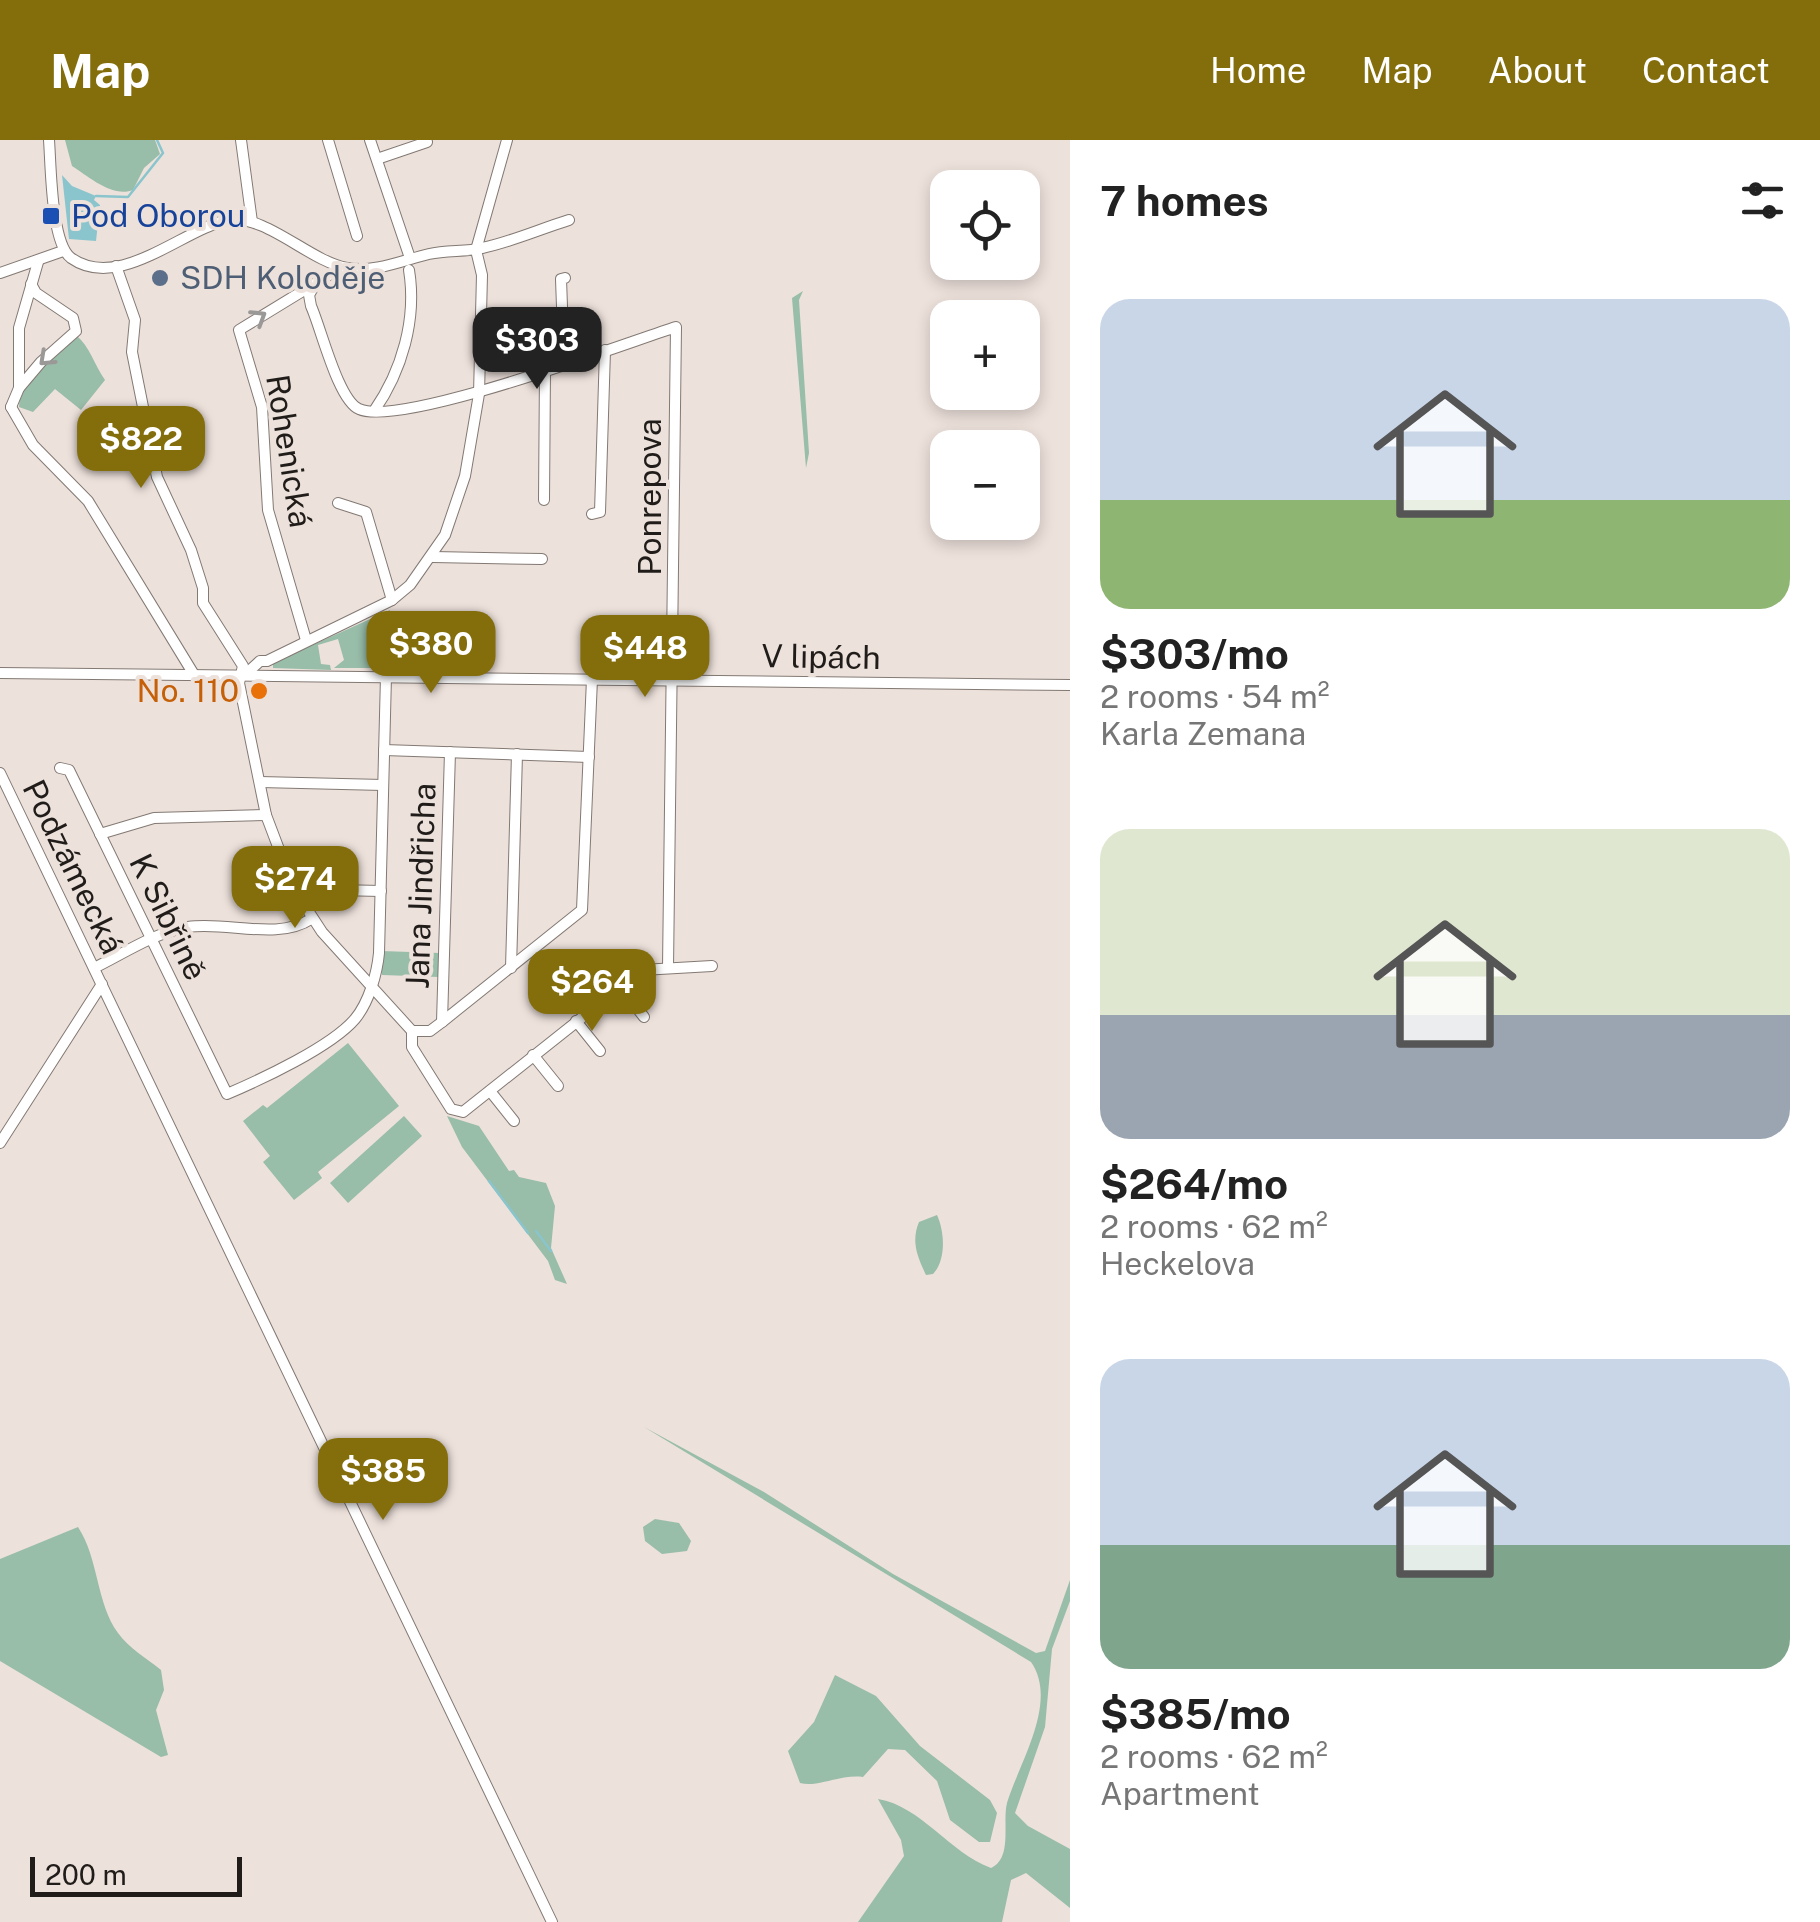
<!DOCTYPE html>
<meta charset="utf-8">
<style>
:root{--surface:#fff;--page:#f6f6f6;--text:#222;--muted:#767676;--accent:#846e0b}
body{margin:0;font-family:"Public Sans",sans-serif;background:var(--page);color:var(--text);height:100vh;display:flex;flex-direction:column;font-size:38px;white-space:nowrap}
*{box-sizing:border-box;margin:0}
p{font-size:32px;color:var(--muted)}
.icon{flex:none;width:55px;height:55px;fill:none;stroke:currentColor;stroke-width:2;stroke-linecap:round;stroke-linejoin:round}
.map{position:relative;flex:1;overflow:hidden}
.side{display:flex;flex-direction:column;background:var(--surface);width:750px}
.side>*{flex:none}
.fabs{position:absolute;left:930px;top:30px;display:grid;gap:20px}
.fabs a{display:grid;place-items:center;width:110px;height:110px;border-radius:20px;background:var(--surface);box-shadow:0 5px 15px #0003;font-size:50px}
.scale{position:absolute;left:30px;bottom:25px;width:212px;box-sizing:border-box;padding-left:10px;border:5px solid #201c19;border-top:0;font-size:28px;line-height:35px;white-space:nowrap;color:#201c19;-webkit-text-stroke:8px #ede1db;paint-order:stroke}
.price{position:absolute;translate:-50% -85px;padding:0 22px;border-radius:20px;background:var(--accent);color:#fff;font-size:32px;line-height:65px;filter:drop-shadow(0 2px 5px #0008)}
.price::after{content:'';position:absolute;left:50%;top:60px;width:30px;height:22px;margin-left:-15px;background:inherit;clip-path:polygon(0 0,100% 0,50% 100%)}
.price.on{background:#222;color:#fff}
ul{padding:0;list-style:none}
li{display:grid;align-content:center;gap:20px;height:530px;padding:0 30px}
li span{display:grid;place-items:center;height:310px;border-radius:30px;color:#555}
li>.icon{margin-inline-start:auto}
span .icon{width:180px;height:180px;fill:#fffc;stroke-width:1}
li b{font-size:42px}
h2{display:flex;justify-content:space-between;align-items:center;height:120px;padding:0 30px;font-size:42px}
header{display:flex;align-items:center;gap:60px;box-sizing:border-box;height:140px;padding:0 50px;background:var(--accent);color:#fff}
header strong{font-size:48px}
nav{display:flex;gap:55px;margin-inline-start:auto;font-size:35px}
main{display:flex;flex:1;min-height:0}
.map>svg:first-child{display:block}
</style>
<header>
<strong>Map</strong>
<nav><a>Home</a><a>Map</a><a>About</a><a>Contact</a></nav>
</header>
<main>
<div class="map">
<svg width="1070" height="1782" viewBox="0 0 1070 1782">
<rect width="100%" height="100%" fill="#ede1db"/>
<g fill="#98bda9">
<path d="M65 0H155L160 14 144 28 133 50C113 58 89 37 72 26Z"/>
<path d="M803 151 799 160 809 313 806 328 792 158Z"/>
<path d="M76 195C90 207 94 224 105 240L81 270 55 249 33 272 19 267C20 237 56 214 76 195Z"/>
<path d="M390 470 391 528H334L344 520 338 499 318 505 321 524 330 525 331 530 273 528V523Z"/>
<path d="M381 811 440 813 439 837 382 835Z"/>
<path d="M348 903 399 966 318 1032 322 1038 294 1060 263 1022 270 1016 243 981 263 965 267 968Z"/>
<path d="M404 976 422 996 348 1063 330 1043Z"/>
<path d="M447 976 479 986 509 1031 514 1030 519 1037 546 1043 555 1066 551 1108 567 1144 555 1140 548 1121 462 1007Z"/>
<path d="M937 1075C945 1093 946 1120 933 1134L926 1135C917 1116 911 1101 919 1082Z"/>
<path d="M644 1287 764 1352 893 1434 1036 1513 1045 1511 1070 1440V1461L1052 1509 1045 1587 1015 1673 1028 1686 1070 1709V1768L1026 1733 1011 1740 1002 1782H858L904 1716 901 1700 878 1659C921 1666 950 1713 991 1728 1013 1718 1002 1682 1007 1663 1019 1623 1059 1562 1031 1522Z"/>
<path d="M655 1379 679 1383 691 1401 687 1411 662 1414 645 1401 643 1387Z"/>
<path d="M78 1387C99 1419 96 1463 118 1493 129 1508 146 1518 161 1530L164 1550 156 1570 168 1615 161 1617 0 1521V1419Z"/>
<path d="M835 1535 876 1556 920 1606 990 1660 997 1673 990 1702H979L950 1680 937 1641 905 1610 888 1609 863 1637C840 1634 817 1648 800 1643L788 1611 814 1582Z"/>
</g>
<path fill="#8ac5cd" d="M62 35 72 46 96 56 94 60 100 65 96 101 69 99Z"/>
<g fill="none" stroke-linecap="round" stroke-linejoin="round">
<g stroke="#8ac5cd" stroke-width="2.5">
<path d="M96 56 128 57 163 13 157 0"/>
<path d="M489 1041 528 1093"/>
<path d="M536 1091 551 1111"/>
</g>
<g stroke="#837973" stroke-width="12">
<g id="minor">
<path d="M49 0C51 26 51 103 71 118 119 152 183 89 228 80 266 74 309 121 347 128 375 133 403 120 429 114 447 110 467 112 482 108 511 102 540 89 569 80"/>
<path d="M241 0 252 82"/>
<path d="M328 0 357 96"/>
<path d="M370 0 410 118"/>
<path d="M377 19 427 2"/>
<path d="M116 126 135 180 132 212 157 337 191 410 203 448V463L243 526 239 543 266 675 294 749 322 792 412 891V907L451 969 463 972 642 830 712 826"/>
<path d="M0 133 63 111"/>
<path d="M314 146 309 155 311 166C321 188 338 260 359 269 400 288 623 204 676 187L668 828"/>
<path d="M564 222 561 139 565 138"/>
<path d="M19 248 41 222 76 191 73 178 36 153 31 144"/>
<path d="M11 267 33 305 88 361 193 533"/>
<path d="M11 267 19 248V188L38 122"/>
<path d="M374 271C402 231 417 179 409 130"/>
<path d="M544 360 545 229"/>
<path d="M338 363 366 372 392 460"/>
<path d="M592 374 600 372 605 210"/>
<path d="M433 417 542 419"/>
<path d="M306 500 268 370 262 267 239 190 342 127"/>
<path d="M248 532 260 521H267L392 460 410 445 445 395 465 336 479 254 482 135 476 110 507 0"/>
<path d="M0 533 1070 545"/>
<path d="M384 610 589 617"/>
<path d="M60 628 69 630 227 954C262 939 331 907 355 879 369 862 377 834 379 813L386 536"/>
<path d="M0 633 552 1782"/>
<path d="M260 642 383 645"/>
<path d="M100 694 154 678 266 675"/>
<path d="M294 749 381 751"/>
<path d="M94 828C123 814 155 792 188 787 227 781 277 801 311 779"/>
<path d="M511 828 517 614"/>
<path d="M620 846 644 877"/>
<path d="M576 881 600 911"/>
<path d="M442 882 450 612"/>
<path d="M412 891H430L442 882 582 770 592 539"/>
<path d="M533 915 558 946"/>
<path d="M490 951 514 981"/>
<path d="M0 1003 102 844"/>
</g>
</g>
<use href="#minor" stroke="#fff" stroke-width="10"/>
</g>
<defs><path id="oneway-chevron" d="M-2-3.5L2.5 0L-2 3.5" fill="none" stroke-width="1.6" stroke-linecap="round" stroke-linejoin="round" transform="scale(2.5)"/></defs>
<g stroke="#9b9998">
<use href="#oneway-chevron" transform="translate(259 177) rotate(-32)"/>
<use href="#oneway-chevron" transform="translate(46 219) rotate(137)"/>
</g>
<rect fill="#1a4fb4" stroke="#ede1db" stroke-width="4" x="41" y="66" width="20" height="20" rx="5"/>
<circle fill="#5c6f8a" stroke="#ede1db" stroke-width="4" cx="160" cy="138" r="10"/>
<circle fill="#e8710a" stroke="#ede1db" stroke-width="4" cx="259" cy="551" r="10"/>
<g text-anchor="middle" stroke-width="8" stroke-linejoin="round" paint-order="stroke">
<g font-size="32" fill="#164399" stroke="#ede1db" text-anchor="start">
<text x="71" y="87">Pod Oborou</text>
</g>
<g font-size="32" fill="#4e5e75" stroke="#ede1db" text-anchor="start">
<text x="180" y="149">SDH Koloděje</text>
</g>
<g font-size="32" fill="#201c19" stroke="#ede1db">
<text transform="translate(289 311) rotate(81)" y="11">Rohenická</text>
<text transform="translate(650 357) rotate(-90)" y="11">Ponrepova</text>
<text transform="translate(821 517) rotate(1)" y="11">V lipách</text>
<text transform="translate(73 727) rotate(64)" y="11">Podzámecká</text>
<text transform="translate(421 746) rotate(-88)" y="11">Jana Jindřicha</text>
<text transform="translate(168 777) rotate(64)" y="11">K Sibřině</text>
</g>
<g font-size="32" fill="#c56008" stroke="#ede1db" text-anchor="end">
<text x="239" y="562">No. 110</text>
</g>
</g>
</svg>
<div class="fabs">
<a><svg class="icon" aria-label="locate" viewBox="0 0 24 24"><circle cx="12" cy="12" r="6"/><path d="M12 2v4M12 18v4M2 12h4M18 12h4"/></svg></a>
<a>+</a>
<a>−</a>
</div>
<div class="scale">200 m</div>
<b class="price on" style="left:537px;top:252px">$303</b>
<b class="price" style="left:141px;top:351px">$822</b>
<b class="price" style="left:431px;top:556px">$380</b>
<b class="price" style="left:645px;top:560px">$448</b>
<b class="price" style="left:295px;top:791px">$274</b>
<b class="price" style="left:592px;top:894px">$264</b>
<b class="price" style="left:383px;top:1383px">$385</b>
</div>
<section class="side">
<h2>7 homes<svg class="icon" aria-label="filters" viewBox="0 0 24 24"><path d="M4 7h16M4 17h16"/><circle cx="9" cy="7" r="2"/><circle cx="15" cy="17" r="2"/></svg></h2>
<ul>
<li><span style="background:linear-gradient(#c9d6e8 65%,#8fb573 0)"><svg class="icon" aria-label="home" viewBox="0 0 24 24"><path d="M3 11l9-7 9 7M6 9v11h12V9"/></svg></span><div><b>$303/mo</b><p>2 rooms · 54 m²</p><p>Karla Zemana</p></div></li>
<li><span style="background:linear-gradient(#dfe7d0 60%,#9aa5b1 0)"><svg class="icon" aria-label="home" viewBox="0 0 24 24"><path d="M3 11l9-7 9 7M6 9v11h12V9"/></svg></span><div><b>$264/mo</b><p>2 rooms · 62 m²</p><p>Heckelova</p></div></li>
<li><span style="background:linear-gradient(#c9d6e8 60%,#7fa58c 0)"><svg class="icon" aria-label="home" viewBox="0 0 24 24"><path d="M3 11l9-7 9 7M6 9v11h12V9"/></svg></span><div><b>$385/mo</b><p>2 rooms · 62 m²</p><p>Apartment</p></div></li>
</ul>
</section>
</main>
